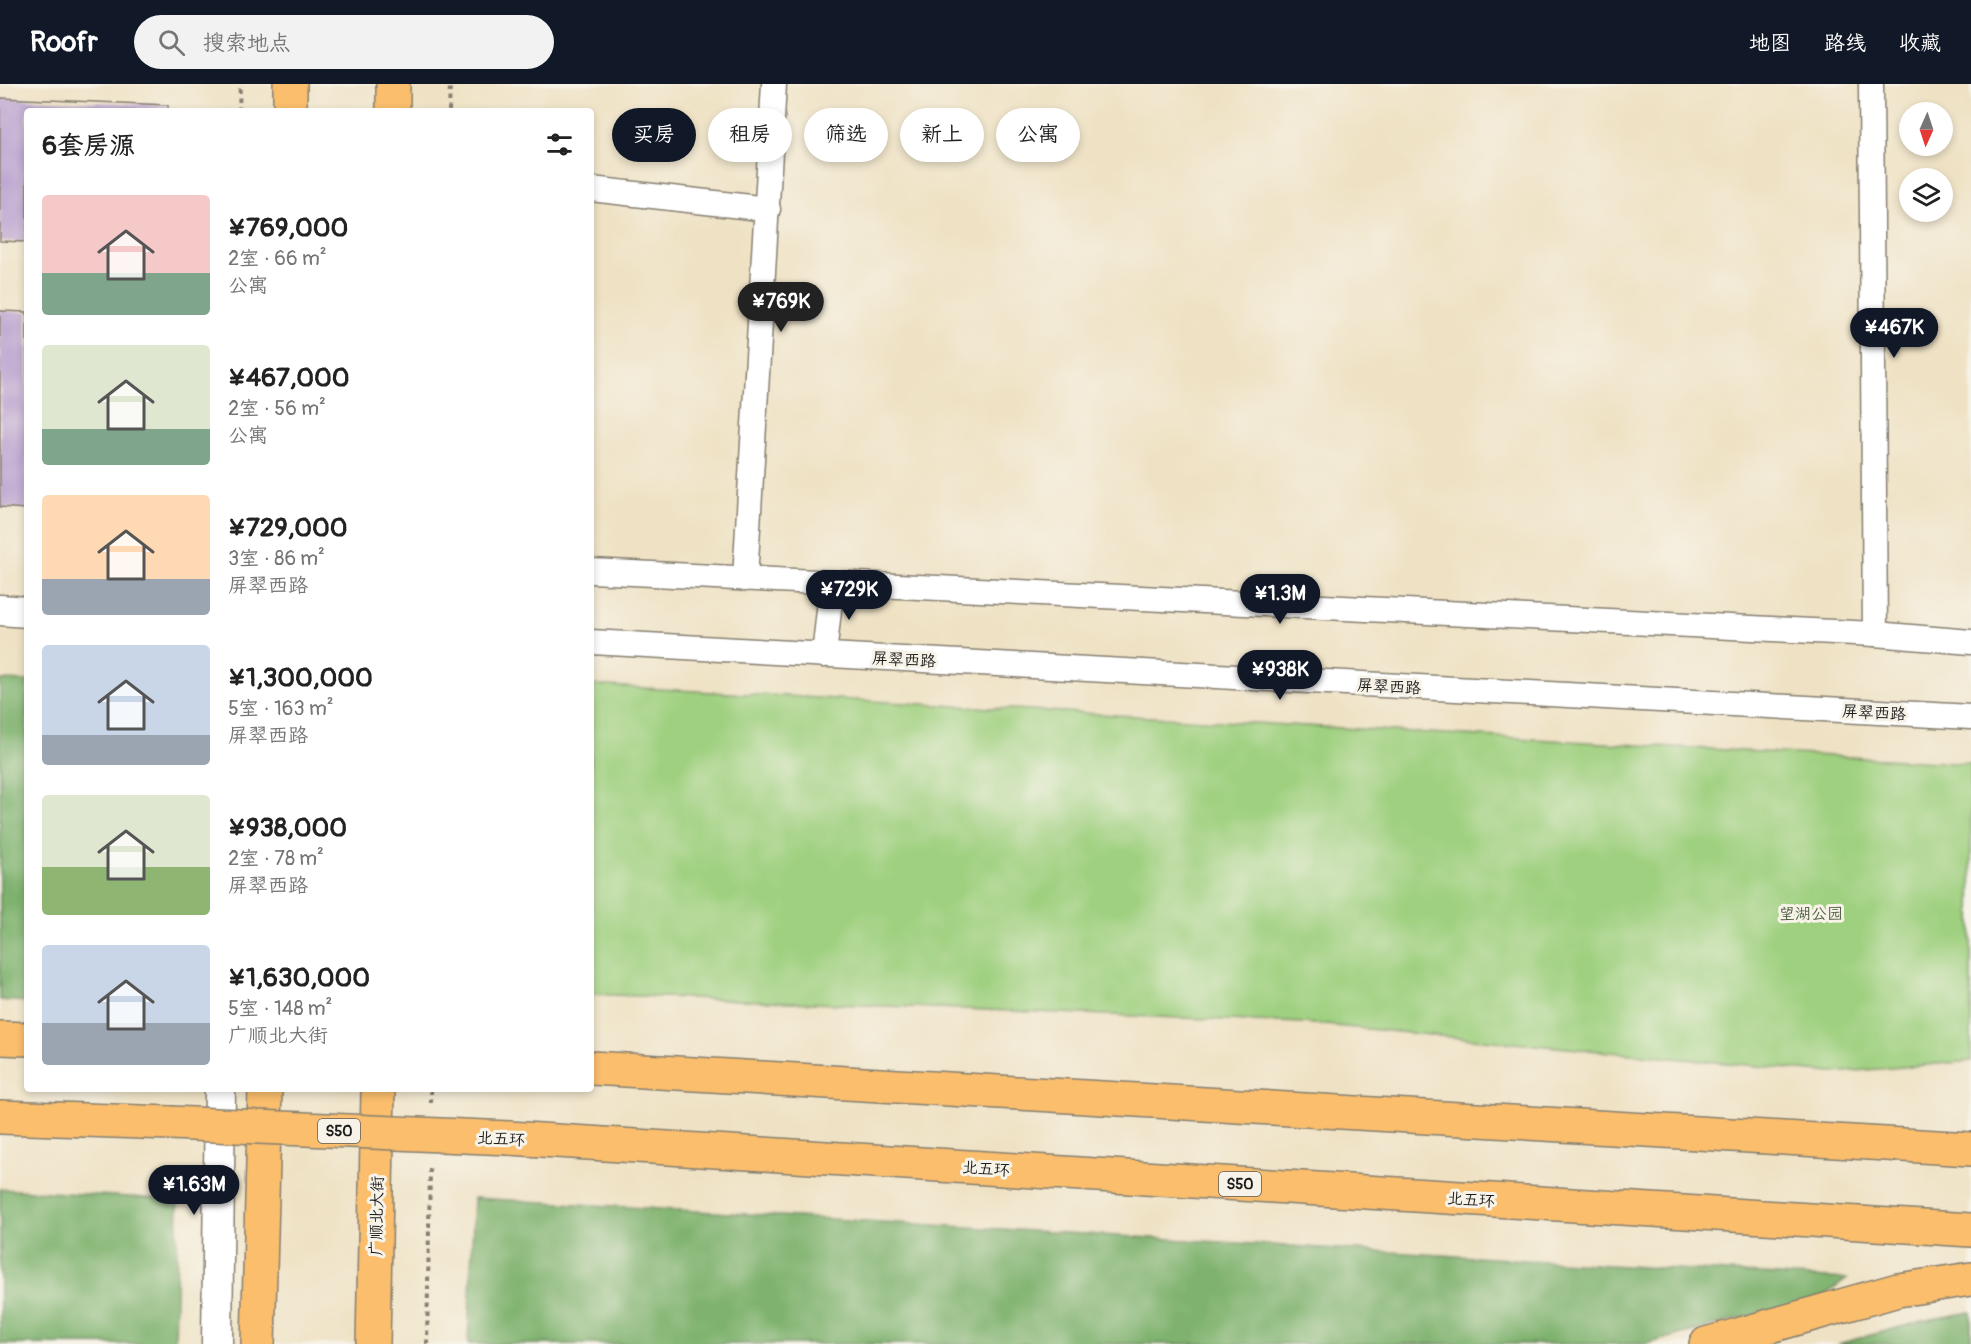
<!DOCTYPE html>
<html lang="zh">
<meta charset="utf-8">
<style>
:root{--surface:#fff;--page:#f2f2f2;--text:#222;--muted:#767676;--accent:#111827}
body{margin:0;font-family:Pangolin,"LXGW WenKai TC",sans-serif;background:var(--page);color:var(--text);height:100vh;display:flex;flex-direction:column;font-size:22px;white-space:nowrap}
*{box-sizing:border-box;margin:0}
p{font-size:20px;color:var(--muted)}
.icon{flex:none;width:33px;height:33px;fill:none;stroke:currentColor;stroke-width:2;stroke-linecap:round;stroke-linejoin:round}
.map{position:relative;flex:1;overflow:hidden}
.side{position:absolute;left:24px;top:24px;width:570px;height:984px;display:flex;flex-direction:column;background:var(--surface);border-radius:6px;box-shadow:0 3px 9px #0003}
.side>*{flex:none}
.hud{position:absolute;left:612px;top:24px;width:570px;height:54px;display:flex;gap:12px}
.needle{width:39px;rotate:183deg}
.tools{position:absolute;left:1899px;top:18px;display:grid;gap:12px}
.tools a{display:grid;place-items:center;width:54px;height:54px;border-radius:50%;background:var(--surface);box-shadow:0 3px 9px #0003;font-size:30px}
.price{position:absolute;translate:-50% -51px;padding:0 14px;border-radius:21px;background:var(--accent);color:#fff;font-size:20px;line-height:39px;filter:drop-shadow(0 2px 3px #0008)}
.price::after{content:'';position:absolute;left:50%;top:36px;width:18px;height:14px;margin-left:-9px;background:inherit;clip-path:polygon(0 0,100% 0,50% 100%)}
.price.selected{background:#222;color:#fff}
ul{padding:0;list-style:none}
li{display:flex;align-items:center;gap:18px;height:150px;padding:0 18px}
li span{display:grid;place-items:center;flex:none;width:168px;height:120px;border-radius:6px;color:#555}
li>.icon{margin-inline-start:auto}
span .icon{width:72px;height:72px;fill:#fffc;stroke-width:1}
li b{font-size:26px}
h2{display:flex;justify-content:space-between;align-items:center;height:72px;padding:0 18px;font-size:26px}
.pill{padding:0 21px;border-radius:27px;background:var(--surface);box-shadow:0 3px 9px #0003;font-size:21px;line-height:54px}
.pill.selected{background:var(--accent);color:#fff}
header{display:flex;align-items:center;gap:36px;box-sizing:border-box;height:84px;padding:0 30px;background:var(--accent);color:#fff}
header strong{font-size:28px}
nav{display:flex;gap:33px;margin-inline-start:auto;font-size:21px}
.search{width:420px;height:54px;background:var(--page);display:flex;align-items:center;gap:15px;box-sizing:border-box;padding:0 21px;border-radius:33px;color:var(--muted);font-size:22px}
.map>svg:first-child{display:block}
</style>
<header>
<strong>Roofr</strong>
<div class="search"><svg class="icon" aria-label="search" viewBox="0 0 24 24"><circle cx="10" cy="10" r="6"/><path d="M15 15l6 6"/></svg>搜索地点</div>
<nav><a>地图</a><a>路线</a><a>收藏</a></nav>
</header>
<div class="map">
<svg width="1971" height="1260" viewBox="0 0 1971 1260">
<rect width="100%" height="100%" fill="#f7f3e8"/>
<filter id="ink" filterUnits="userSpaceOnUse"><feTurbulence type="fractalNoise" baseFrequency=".0167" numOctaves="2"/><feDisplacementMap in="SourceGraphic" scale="12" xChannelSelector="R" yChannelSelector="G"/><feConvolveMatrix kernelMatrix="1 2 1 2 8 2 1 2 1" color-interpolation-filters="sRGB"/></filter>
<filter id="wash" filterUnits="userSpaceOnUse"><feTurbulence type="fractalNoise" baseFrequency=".008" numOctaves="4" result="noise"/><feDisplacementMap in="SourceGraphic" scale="24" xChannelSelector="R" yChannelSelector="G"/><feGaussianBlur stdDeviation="1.35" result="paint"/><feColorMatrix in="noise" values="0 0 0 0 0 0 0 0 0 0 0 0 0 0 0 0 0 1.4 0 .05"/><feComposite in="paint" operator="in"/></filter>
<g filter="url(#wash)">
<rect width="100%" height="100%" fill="#efe2c4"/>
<path fill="#9fd07f" stroke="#5e764e" stroke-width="1.5" d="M591 601 1971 680V977L1832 989 1304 939 591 910Z"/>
<g fill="#7fb26e" stroke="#4e6745" stroke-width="1.5">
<path d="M0 596 27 597V918L0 916Z"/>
<path d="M0 1105 178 1116 175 1260H0Z"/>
<path d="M474 1114 1847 1195 1822 1213 1645 1260H468Z"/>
<path d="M1971 1228V1260H1838L1926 1236Z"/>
</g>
<g id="blocks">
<g fill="#b298cd">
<path d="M0 14 168 21V27H27V158L0 157Z"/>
<path d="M0 227 27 228V425L0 423Z"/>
</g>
</g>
</g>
<g filter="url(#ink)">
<use href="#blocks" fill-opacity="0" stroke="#867f70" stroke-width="1.5"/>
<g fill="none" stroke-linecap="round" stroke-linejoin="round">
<g stroke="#867f70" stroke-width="27">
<g id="minor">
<path d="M1871 0 1875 550"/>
<path d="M591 105 768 125"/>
<path d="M591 487 1875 550 1971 558"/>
<path d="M745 495 774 0"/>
<path d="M591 558 1971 633"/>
<path d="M824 571 832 499"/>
</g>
</g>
<g stroke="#867f70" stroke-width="33">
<g id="tertiary">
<path d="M0 526 27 528"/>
<path d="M217 1260 220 1005"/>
</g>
</g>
<g stroke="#867f70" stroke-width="36">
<g id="primary">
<path d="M290 27V0"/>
<path d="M393 27V0"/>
<path d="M258 1260 265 1005"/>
<path d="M373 1260 378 1005"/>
</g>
</g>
<g stroke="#867f70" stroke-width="36">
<g id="motorway">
<path d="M0 954 27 955"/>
<path d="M591 984 1971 1065"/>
<path d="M0 1033 170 1039"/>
<path d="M509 1054 1971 1146"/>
<path d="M1706 1260 1898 1206 1971 1195"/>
</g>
</g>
<g stroke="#867f70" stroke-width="4" stroke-dasharray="4.5 4.5" stroke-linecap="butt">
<path d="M239 27 240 0"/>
<path d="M449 27 450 0"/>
<path d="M431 1019V1005"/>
<path d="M427 1260 430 1084"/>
</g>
<use href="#minor" stroke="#fff" stroke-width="24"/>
<use href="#tertiary" stroke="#fff" stroke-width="30"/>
<use href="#primary" stroke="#fabe6d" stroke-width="33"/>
<use href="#motorway" stroke="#fabe6d" stroke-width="33"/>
<g stroke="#867f70" stroke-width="36" stroke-linecap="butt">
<path id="motorway-bridge" d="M170 1039 509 1054"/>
</g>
<use href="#motorway-bridge" stroke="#fabe6d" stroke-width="33"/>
</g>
</g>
<g text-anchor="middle" stroke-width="6" stroke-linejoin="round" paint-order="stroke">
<g fill="#f7f3e8" stroke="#5e5c59" stroke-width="1.5">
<rect x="318" y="1035" width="42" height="24" rx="4.5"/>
<rect x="1219" y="1088" width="42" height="24" rx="4.5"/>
</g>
<g font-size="15" font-weight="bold" fill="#1c1c1c">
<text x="339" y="1052">S50</text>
<text x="1240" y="1105">S50</text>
</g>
<g font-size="16" fill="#1c1c1c" stroke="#f7f3e8">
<text transform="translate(904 575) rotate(3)" y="6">屏翠西路</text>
<text transform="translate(1389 602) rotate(3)" y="6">屏翠西路</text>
<text transform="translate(1874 628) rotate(3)" y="6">屏翠西路</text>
<text transform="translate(501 1054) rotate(3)" y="6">北五环</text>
<text transform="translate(986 1084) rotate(4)" y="6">北五环</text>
<text transform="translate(1471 1115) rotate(4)" y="6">北五环</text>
<text transform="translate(376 1132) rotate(-89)" y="6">广顺北大街</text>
</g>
<g font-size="16" fill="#4a5b3f" stroke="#f7f3e8">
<text x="1811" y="835">望湖公园</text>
</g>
</g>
</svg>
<div class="tools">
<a><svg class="needle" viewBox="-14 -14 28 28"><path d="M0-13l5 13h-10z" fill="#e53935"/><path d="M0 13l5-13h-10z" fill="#767676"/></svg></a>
<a><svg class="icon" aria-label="layers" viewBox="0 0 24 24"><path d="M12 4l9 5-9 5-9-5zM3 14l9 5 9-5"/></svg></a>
</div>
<b class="price selected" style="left:781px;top:249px">¥769K</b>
<b class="price" style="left:1894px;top:275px">¥467K</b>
<b class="price" style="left:849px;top:537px">¥729K</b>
<b class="price" style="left:1280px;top:541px">¥1.3M</b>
<b class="price" style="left:1280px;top:617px">¥938K</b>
<b class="price" style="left:194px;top:1132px">¥1.63M</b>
<div class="hud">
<a class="pill selected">买房</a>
<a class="pill">租房</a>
<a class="pill">筛选</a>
<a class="pill">新上</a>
<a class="pill">公寓</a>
</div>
<section class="side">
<h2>6套房源<svg class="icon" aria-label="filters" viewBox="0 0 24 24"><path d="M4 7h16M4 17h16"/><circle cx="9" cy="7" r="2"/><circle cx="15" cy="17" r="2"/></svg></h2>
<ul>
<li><span style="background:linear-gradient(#f6c9c9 65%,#7fa58c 0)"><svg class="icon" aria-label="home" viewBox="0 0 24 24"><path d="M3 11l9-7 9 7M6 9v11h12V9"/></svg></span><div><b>¥769,000</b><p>2室 · 66 m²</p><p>公寓</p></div></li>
<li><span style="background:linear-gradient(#dfe7d0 70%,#7fa58c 0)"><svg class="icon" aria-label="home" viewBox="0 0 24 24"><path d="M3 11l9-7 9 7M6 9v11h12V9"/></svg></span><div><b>¥467,000</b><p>2室 · 56 m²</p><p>公寓</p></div></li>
<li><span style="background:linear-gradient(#ffd9b3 70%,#9aa5b1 0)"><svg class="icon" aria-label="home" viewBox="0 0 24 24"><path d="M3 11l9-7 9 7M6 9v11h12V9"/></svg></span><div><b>¥729,000</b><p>3室 · 86 m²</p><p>屏翠西路</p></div></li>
<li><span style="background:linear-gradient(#c9d6e8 75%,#9aa5b1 0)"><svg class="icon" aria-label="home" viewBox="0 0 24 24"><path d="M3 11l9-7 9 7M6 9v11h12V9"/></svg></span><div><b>¥1,300,000</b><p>5室 · 163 m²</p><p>屏翠西路</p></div></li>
<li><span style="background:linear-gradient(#dfe7d0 60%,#8fb573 0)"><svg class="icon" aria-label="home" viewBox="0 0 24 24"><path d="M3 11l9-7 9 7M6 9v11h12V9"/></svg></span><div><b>¥938,000</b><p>2室 · 78 m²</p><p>屏翠西路</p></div></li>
<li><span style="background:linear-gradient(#c9d6e8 65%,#9aa5b1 0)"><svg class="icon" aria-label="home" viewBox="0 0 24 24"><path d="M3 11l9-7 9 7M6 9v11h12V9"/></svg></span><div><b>¥1,630,000</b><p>5室 · 148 m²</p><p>广顺北大街</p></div></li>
</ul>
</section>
</div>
